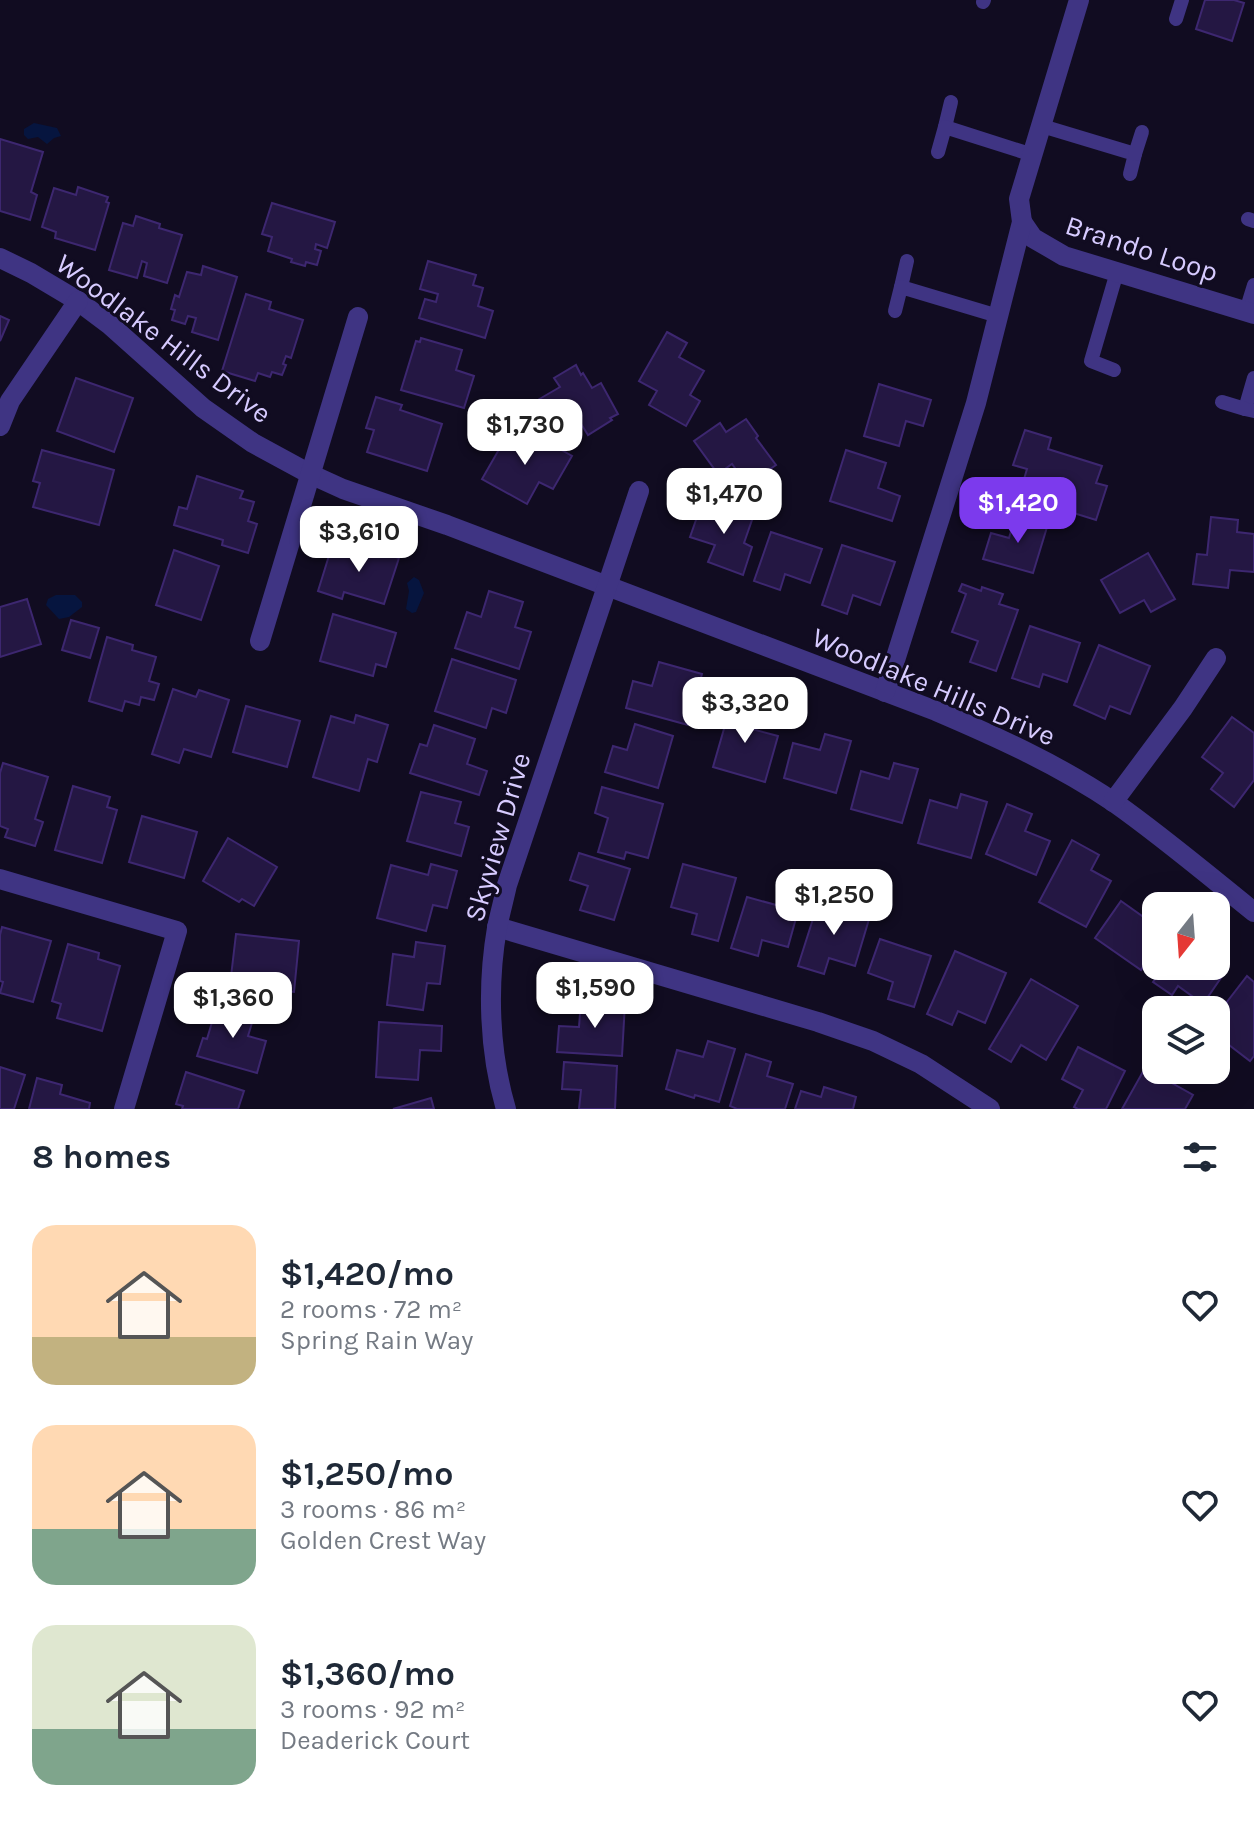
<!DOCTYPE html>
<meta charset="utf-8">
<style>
:root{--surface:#fff;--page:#f6f6f7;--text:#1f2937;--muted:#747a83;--accent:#7c3aed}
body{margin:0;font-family:Karla,sans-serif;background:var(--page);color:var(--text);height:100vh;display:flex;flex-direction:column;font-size:30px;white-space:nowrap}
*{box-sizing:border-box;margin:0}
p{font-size:26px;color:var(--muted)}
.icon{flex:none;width:44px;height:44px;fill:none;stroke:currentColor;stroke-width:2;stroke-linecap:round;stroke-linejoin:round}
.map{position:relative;height:1109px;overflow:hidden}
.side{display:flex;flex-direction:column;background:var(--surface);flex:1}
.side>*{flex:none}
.needle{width:52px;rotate:197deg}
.controls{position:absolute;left:1142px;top:892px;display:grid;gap:16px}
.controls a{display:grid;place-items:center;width:88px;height:88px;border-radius:16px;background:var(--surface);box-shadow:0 8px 32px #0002;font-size:40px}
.price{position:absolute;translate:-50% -68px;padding:0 18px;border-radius:16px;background:#fff;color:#222;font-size:26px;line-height:52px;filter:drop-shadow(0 2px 4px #0008)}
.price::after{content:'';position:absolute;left:50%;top:48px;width:24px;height:18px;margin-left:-12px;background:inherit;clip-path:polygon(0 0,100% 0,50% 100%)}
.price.current{background:var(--accent);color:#fff}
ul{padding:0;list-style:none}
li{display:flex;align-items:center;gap:24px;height:200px;padding:0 32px}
li span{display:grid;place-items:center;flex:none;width:224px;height:160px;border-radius:24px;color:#555}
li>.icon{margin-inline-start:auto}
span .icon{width:96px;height:96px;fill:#fffc;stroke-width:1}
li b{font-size:34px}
h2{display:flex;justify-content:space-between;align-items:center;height:96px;padding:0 32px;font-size:34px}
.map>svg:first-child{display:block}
</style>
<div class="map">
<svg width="1254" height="1109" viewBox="0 0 1254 1109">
<rect width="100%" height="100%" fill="#110c21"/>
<g fill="#06153f">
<path d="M34 123 57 128 61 136 54 138 47 144 38 137 28 139 24 135V129Z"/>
<path d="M414 577 419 580 424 593 416 612 412 613 406 609 409 591 407 583Z"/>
<path d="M56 595H75L82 602V607L69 617 59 619 46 605 48 599Z"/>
</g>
<g fill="#241743" stroke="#3d2770" stroke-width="2">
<path d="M1205 0H1234L1244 3 1232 41 1196 29Z"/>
<path d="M0 139 43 152 31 192 37 195 30 220 0 211Z"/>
<path d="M78 187 108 197 106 202 109 203 95 250 55 238 56 232 42 227 54 188 76 195Z"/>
<path d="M272 203 335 222 327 248 316 244 315 249 321 251 317 265 306 262 305 266 291 262 292 259 268 251 272 237 262 234Z"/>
<path d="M136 216 160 224 159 228 182 235 167 283 144 276 147 263 142 261 137 278 109 270 123 223 133 226Z"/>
<path d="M428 261 476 275 473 285 483 288 478 306 493 311 485 338 419 318 425 299 436 302 438 294 420 289Z"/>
<path d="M203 266 237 277 218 340 192 332 196 318 188 316 185 324 172 320 175 310 171 309 175 295 179 297 187 272 201 275Z"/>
<path d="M246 294 271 302 269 309 303 320 291 358 286 356 283 364 286 365 282 375 272 372 270 377 258 373 255 381 222 371Z"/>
<path d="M0 316 9 320 0 341Z"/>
<path d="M667 332 687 343 679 357 704 371 690 395 700 401 686 426 649 405 657 391 639 381Z"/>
<path d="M421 338 462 350 456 370 474 376 464 408 401 390 416 341 420 342Z"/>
<path d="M576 365 581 375 583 373 592 388 601 383 618 414 610 418 612 420 588 435 578 419 555 433 536 401 560 387 554 378Z"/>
<path d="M76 378 133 398 114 452 57 431Z"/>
<path d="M879 384 931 400 923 426 906 421 899 446 864 436Z"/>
<path d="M376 397 402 405 400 410 442 424 427 471 367 452 374 430 366 428Z"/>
<path d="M538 408 548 422 540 428 529 414Z"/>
<path d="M746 419 758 436 756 438 776 465 747 485 732 464 718 474 694 441 720 423 726 432Z"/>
<path d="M1025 430 1051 438 1048 449 1102 466 1096 483 1107 486 1096 520 1019 496 1027 469 1013 465Z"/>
<path d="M509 432 542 450 547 442 572 456 553 489 539 482 527 504 482 479Z"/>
<path d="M42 450 114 470 99 525 33 507 40 483 33 481Z"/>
<path d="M846 450 886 463 878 488 900 496 892 521 830 501Z"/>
<path d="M197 476 243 491 240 498 254 502 248 521 257 524 248 553 222 545 223 540 174 525 179 507 187 509Z"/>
<path d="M703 500 753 517 744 543 752 547 743 575 708 562 715 545 690 537Z"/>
<path d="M1016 514 1048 524 1033 573 983 559 991 533 1009 538Z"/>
<path d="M1211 517 1238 520 1237 532 1254 534V572L1230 570 1228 588 1193 584 1197 554 1207 555Z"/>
<path d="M771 532 822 549 810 583 785 574 780 590 754 581Z"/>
<path d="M355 544 399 558 384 604 344 592 342 599 318 591 332 546 352 553Z"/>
<path d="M842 545 895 562 880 605 853 595 847 614 822 605Z"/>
<path d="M174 550 219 566 201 620 156 605Z"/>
<path d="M1148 553 1175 599 1151 612 1144 600 1120 613 1101 580Z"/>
<path d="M962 584 981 591 982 587 1003 594 999 604 1018 610 996 671 970 662 978 641 952 632 966 594 959 591Z"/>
<path d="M489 591 523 602 515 627 531 632 519 669 455 648 467 612 481 617Z"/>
<path d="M27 599 41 644 0 657V607Z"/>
<path d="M333 614 396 633 386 667 376 664 373 676 320 661Z"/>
<path d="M71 620 99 628 90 658 62 650Z"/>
<path d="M1030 626 1080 643 1067 682 1043 674 1039 687 1012 678Z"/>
<path d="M107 637 133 645 132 650 156 657 149 681 159 684 154 700 141 697 139 705 125 701 122 711 89 701Z"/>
<path d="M1099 645 1150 666 1130 714 1110 706 1105 719 1074 705Z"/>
<path d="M452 659 516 680 506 713 492 708 486 728 435 711Z"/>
<path d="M659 662 702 674 688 725 626 708 633 681 652 686Z"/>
<path d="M173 689 196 697 199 690 229 700 211 757 184 749 179 763 152 754Z"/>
<path d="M732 701 758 708 752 729 778 736 765 782 713 767Z"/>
<path d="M246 706 300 721 287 767 233 752Z"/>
<path d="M356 715 388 725 377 762 368 759 359 791 313 777 331 716 354 723Z"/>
<path d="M1232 717 1254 733V780L1234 807 1211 789 1223 773 1202 757Z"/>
<path d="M635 724 673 736 658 788 605 772 613 746 627 750Z"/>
<path d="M434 725 475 739 467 764 487 771 479 795 410 773 420 744 427 746Z"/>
<path d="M825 734 851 741 836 793 784 778 793 743 820 750Z"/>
<path d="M3 763 48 777 35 819 43 822 35 846 5 837 8 829 0 826V773Z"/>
<path d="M894 763 918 769 902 823 851 809 861 771 889 779Z"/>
<path d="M73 786 110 797 107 807 117 810 102 863 55 850Z"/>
<path d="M602 787 663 804 648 858 626 852 624 859 598 852 608 818 595 813Z"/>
<path d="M421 792 461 802 455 823 469 827 461 856 407 841Z"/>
<path d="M961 794 987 802 971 858 918 843 930 800 957 808Z"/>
<path d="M1007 804 1032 814 1025 831 1050 841 1036 875 986 854Z"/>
<path d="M142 816 197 832 184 878 129 862Z"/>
<path d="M228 838 277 867 254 906 242 899 239 902 203 881Z"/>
<path d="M1072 840 1099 855 1091 870 1111 881 1086 927 1039 902Z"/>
<path d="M579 853 630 869 614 920 580 910 588 886 570 880Z"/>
<path d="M431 864 457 871 447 908 433 905 426 931 377 918 391 865 428 875Z"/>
<path d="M683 864 736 878 718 941 692 934 697 914 671 907Z"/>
<path d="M747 897 798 911 788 947 762 940 758 956 731 948Z"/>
<path d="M819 900 870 916 855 966 829 958 824 974 798 966Z"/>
<path d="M1121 901 1145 918 1156 902 1162 906H1156V948L1141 970 1095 938Z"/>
<path d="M2 927 51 941 33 1002 0 993 3 982 0 981V935Z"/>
<path d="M236 934 299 941 294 992 230 985Z"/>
<path d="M880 939 931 956 914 1007 888 999 893 982 868 973Z"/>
<path d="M416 942 445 946 440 984 427 983 423 1010 387 1005 393 954 414 957Z"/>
<path d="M68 944 99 953 98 959 120 966 102 1031 57 1018 61 1004 52 1001Z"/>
<path d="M955 951 1006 973 985 1023 958 1011 952 1025 927 1014Z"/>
<path d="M1165 966H1216L1225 972 1203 1004 1178 986 1172 995 1153 982Z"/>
<path d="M1247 976 1254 982V1056L1250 1061 1216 1035V1016Z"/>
<path d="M1031 979 1078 1006 1046 1060 1021 1045 1011 1062 989 1049Z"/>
<path d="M581 1000 625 1003 622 1056 557 1052 559 1026 579 1027Z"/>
<path d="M218 1002 255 1013 248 1036 266 1041 257 1073 197 1056 203 1038 207 1039Z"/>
<path d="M379 1022 442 1026 441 1051 420 1050 418 1080 376 1077Z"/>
<path d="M708 1041 735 1049 719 1102 695 1095 694 1098 666 1089 677 1050 703 1057Z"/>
<path d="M1078 1047 1125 1071 1106 1109H1078L1074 1107 1083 1090 1062 1079Z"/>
<path d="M746 1054 771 1062 767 1076 793 1084 785 1109H737L730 1106Z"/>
<path d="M564 1062 617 1066 615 1109H579L581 1090 562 1089Z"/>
<path d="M0 1067 25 1075 14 1109H0Z"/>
<path d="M1145 1068 1193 1095 1185 1109H1122Z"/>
<path d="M186 1072 244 1091 238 1109H182L183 1106 176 1104Z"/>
<path d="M37 1078 62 1085 60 1094 90 1103 89 1109H29Z"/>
<path d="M824 1087 856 1097 853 1109H795L801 1091 821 1097Z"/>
<path d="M431 1098 434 1109H393Z"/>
</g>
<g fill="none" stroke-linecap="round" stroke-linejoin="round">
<g stroke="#3f3483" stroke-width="14">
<path d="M983 2 984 0"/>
<path d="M1176 19 1182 0"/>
<path d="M1042 126 1135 154 1130 174"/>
<path d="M945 127 951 102"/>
<path d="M938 152 945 127 1033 155"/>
<path d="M1135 154 1142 132"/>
<path d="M1248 219 1254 221"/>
<path d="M901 287 907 261"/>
<path d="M895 311 901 287 998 316"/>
<path d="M1246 311 1254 285"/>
<path d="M1114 370 1091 361 1117 272"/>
<path d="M1254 378 1245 409 1254 411"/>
<path d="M1222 402 1245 409"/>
</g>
<g stroke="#3f3483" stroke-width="20">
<path d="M1022 222 1033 238 1064 256 1254 314"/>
<path d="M0 258 31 273 78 301 110 325 203 408 253 443 310 474 343 489 447 525 936 711C997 737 1059 765 1115 803 1163 837 1208 875 1254 912"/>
<path d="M0 426 10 401 78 301"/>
<path d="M260 641 358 317"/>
<path d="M885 692 976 403 1022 222 1019 199 1079 0"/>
<path d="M1113 802 1183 708 1216 658"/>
<path d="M0 879 177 931 124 1109"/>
<path d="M497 927 818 1022 873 1041 921 1064 990 1109"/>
<path d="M506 1109C489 1052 487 986 497 928 500 913 504 899 507 885L639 491"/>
</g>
</g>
<g text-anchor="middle" stroke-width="6" stroke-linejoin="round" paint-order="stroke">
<g font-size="28" fill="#d7cbff" stroke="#110c21">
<text transform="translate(1142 248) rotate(18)" y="10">Brando Loop</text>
<text transform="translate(164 338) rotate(37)" y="10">Woodlake Hills Drive</text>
<text transform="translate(934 686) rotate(23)" y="10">Woodlake Hills Drive</text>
<text transform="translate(497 837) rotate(-74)" y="10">Skyview Drive</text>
</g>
</g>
</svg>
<div class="controls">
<a><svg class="needle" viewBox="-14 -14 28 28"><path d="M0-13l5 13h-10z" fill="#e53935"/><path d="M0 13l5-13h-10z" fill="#747a83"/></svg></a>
<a><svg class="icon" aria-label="layers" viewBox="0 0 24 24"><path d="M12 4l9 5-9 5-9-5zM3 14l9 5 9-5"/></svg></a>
</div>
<b class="price" style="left:525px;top:467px">$1,730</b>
<b class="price" style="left:724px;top:536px">$1,470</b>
<b class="price current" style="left:1018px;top:545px">$1,420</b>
<b class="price" style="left:359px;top:574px">$3,610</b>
<b class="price" style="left:745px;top:745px">$3,320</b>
<b class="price" style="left:834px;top:937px">$1,250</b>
<b class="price" style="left:595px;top:1030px">$1,590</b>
<b class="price" style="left:233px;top:1040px">$1,360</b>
</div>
<section class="side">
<h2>8 homes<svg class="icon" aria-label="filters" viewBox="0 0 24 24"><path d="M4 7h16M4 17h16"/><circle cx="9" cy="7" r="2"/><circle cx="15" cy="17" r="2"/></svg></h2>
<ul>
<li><span style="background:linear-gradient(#ffd9b3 70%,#c2b280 0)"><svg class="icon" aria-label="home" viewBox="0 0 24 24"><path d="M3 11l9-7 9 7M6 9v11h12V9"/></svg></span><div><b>$1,420/mo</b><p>2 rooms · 72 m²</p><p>Spring Rain Way</p></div><svg class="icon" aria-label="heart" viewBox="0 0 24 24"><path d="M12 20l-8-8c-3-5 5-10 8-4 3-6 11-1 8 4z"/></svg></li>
<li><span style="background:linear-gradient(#ffd9b3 65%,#7fa58c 0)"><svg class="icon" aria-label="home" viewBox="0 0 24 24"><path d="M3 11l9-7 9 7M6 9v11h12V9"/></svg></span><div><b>$1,250/mo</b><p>3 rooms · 86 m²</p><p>Golden Crest Way</p></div><svg class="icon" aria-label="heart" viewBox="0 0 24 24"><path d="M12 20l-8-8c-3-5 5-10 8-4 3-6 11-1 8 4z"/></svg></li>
<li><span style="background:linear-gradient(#dfe7d0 65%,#7fa58c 0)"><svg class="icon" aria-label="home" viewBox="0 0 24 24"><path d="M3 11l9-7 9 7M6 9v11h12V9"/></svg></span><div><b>$1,360/mo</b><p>3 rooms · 92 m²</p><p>Deaderick Court</p></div><svg class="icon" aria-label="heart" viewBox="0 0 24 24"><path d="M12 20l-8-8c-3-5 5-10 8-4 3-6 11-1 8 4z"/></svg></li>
</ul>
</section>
